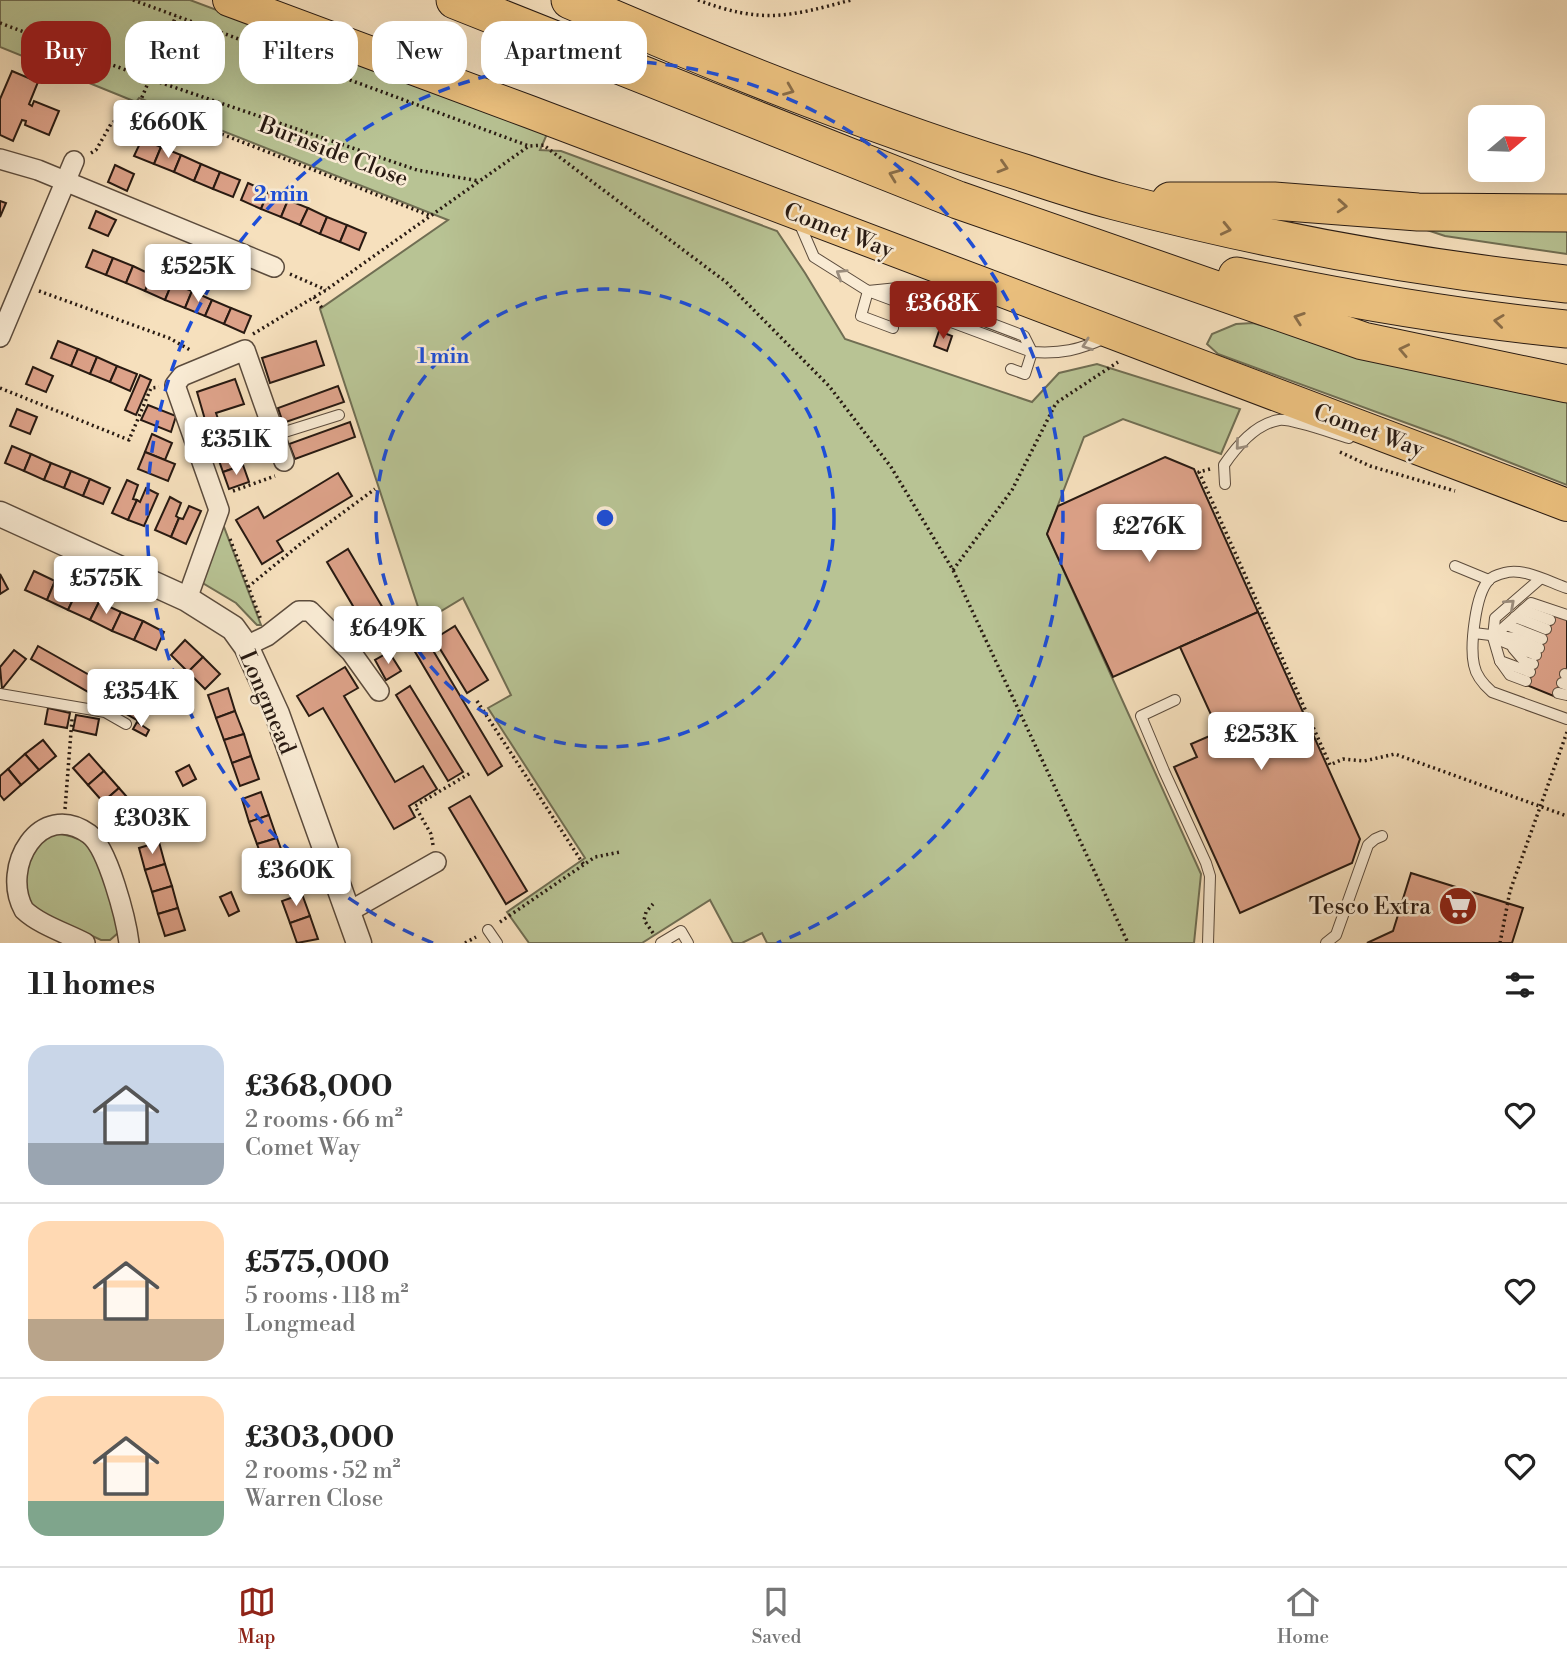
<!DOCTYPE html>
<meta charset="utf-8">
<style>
:root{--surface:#fff;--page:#f2f2f2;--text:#222;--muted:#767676;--line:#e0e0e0;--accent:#8f2418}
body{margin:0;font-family:"Libre Bodoni",serif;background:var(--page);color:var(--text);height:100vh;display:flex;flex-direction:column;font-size:26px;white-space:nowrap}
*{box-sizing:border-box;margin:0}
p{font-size:23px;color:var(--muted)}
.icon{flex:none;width:38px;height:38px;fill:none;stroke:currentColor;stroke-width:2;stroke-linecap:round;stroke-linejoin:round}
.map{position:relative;height:943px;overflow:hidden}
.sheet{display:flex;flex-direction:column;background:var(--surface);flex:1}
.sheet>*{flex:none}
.guide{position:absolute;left:21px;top:21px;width:700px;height:63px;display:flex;gap:14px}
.needle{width:46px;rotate:71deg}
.buttons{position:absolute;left:1468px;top:105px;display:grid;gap:14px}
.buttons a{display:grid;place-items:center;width:77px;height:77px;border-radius:14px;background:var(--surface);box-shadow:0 7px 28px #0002;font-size:35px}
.price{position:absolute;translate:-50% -60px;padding:0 16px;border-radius:7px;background:#fff;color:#222;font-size:23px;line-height:46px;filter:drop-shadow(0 2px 4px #0008)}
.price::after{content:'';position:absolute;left:50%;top:42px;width:21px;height:16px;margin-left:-10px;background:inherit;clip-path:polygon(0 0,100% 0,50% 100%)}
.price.active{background:var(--accent);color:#fff}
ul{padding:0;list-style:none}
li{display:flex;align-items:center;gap:21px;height:175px;padding:0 28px}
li+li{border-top:2px solid var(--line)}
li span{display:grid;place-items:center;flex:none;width:196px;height:140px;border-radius:21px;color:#555}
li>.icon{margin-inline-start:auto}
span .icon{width:84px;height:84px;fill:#fffc;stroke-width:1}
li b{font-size:30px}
h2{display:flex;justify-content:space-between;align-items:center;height:84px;padding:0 28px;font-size:30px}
.chip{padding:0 24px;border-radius:21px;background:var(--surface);box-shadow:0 7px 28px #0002;font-size:24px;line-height:63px}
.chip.active{background:var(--accent);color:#fff}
.tabs{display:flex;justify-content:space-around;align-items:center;height:98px;border-top:2px solid var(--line);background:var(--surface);font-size:19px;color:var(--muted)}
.tabs a{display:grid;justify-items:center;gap:4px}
.tabs .active{color:var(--accent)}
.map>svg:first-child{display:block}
</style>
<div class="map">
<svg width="1567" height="943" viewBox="0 0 1567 943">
<rect width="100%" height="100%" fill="#f6e0bd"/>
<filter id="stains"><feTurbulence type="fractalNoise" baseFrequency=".00286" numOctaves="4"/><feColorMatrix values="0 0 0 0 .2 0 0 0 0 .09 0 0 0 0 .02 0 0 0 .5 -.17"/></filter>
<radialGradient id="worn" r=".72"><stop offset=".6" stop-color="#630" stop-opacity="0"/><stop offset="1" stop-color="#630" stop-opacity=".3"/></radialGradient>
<g fill="#b8c394" stroke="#706e53" stroke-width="2">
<path d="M0 0H190L547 134 540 150 561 151 777 231 805 273 845 339 1032 402 1059 373 1097 364 1240 409 1221 454 1123 419 1084 437 1047 534 1201 874 1194 943H767L762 933 742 943H733L710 900 642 943H529L507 912 585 858 488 708 511 695 463 598 423 622 320 309 448 220 139 98 136 102 0 47Z"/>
<path d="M1415 226 1567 227V254L1445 236Z"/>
<path d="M1253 323 1414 370 1567 398V485L1450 439 1218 354 1207 344 1212 334 1236 324Z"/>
<path d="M220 525 224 527 261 625H257L236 603 201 582Z"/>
<path d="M55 833C67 835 77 837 86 844 104 857 112 903 118 925V933L110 940H101L33 909 21 895 28 848Z"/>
</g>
<g fill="#dda289" stroke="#281a12" stroke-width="2">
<path d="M12 71 38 82 29 104 32 106 34 101 59 111 49 135 25 125 26 121 22 120 13 141 0 135V99Z"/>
<path d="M142 139 161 147 154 164 134 156Z"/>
<path d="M161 147 181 155 174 172 154 164Z"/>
<path d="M181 155 201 164 194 181 174 172Z"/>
<path d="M201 164 220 172 213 189 194 181Z"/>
<path d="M115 165 134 174 127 191 108 182Z"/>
<path d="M220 172 240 180 233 197 213 189Z"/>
<path d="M248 183 268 192 261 209 241 200Z"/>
<path d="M268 192 288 200 281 217 261 209Z"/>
<path d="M288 200 308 208 300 225 281 217Z"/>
<path d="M0 201 6 203 0 217Z"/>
<path d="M308 208 327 217 320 234 300 225Z"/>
<path d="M96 211 116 220 108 236 89 228Z"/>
<path d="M327 217 347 225 340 242 320 234Z"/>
<path d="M347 225 366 233 359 250 340 242Z"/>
<path d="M93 250 113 258 106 275 86 267Z"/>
<path d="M113 258 133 266 126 283 106 275Z"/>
<path d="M133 266 152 275 145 291 126 283Z"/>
<path d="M152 275 172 283 165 300 145 291Z"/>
<path d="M172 283 192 291 185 308 165 300Z"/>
<path d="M192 291 212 300 205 316 185 308Z"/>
<path d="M212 300 231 308 224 324 205 316Z"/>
<path d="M231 308 251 316 244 333 224 324Z"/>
<path d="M939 331 952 336 947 351 934 346Z"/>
<path d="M58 341 78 349 71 366 51 358Z"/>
<path d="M316 341 324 365 270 383 262 358Z"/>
<path d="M78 349 97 357 90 374 71 366Z"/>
<path d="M97 357 117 366 110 382 90 374Z"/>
<path d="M117 366 137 374 130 391 110 382Z"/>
<path d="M33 367 53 376 46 392 26 384Z"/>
<path d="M140 375 151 380 136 415 125 410Z"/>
<path d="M235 379 244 404 216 413 227 445 207 451 198 425 206 423 197 392Z"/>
<path d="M338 386 344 402 283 423 278 408Z"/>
<path d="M148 405 176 416 171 432 141 420Z"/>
<path d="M17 409 37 417 30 434 10 426Z"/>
<path d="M350 422 355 437 295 459 289 444Z"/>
<path d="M152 434 172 443 165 460 145 452Z"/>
<path d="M12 446 31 454 24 471 5 463Z"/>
<path d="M237 447 243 465 223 472 217 455Z"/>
<path d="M145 452 175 464 168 481 138 469Z"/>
<path d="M31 454 51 463 44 480 24 471Z"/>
<path d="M1165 457 1194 469 1258 612 1113 677 1047 534 1058 506Z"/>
<path d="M51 463 71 471 64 488 44 480Z"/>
<path d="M243 465 249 482 229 489 223 472Z"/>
<path d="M71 471 90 479 83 496 64 488Z"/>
<path d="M338 473 352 496 277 541 283 551 262 564 236 520 258 507 264 518Z"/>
<path d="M90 479 110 488 103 504 83 496Z"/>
<path d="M127 480 138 485 133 499 137 500 128 520 112 513Z"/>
<path d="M146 488 158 494 144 526 128 520 137 500 140 502Z"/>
<path d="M170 497 181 503 176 516 179 518 171 537 155 530Z"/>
<path d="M189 506 201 511 186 544 171 537 179 518 183 519Z"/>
<path d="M348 549 390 620 369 633 327 562Z"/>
<path d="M34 571 55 581 47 600 25 590Z"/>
<path d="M0 574 8 589 0 594Z"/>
<path d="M55 581 77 591 68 610 47 600Z"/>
<path d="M77 591 99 602 90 620 68 610Z"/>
<path d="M99 602 121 612 112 631 90 620Z"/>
<path d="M1553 611 1567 617V670L1556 697 1524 684Z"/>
<path d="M121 612 143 621 134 640 112 631Z"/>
<path d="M1258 612 1360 839 1352 863 1240 913 1174 767 1197 757 1191 744 1219 732 1180 647Z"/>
<path d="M143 621 164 632 156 650 134 640Z"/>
<path d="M455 626 488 680 467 693 434 639Z"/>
<path d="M422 632 502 766 488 775 408 640Z"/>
<path d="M185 640 203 657 188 672 171 655Z"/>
<path d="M38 646 144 706 137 720 31 659Z"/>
<path d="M14 650 26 659 2 689 0 667Z"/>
<path d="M389 652 401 671 386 680 375 660Z"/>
<path d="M203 657 220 674 205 689 188 672Z"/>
<path d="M345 667 358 688 344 696 395 782 423 766 437 789 409 806 415 817 394 829 323 708 309 716 297 696Z"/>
<path d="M410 686 463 772 448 781 396 695Z"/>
<path d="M228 688 235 711 216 718 208 695Z"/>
<path d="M48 708 70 713 67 728 45 724Z"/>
<path d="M235 711 244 734 224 740 216 718Z"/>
<path d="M76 715 99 719 96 735 73 730Z"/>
<path d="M137 722 149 730 146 736 133 729Z"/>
<path d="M244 734 251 756 232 763 224 740Z"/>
<path d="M43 740 56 756 39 770 25 754Z"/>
<path d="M25 754 39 770 21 785 8 769Z"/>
<path d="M89 754 104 771 88 785 73 768Z"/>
<path d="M251 756 259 779 240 786 232 763Z"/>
<path d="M189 765 196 779 183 786 176 772Z"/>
<path d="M8 769 21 785 4 800 0 795V776Z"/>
<path d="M104 771 119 788 103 802 88 785Z"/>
<path d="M119 788 134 805 118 819 103 802Z"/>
<path d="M261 792 269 815 249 822 242 799Z"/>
<path d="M470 796 527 891 506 904 449 808Z"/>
<path d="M134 805 150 822 134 836 118 819Z"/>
<path d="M269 815 277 838 257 844 249 822Z"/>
<path d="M277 838 285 860 265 867 257 844Z"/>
<path d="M159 842 165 864 145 870 139 848Z"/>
<path d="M285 860 293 883 273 890 265 867Z"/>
<path d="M165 864 172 886 152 892 145 870Z"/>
<path d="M1411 873 1523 908 1512 943H1367L1393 931Z"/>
<path d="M172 886 178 908 158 914 152 892Z"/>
<path d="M231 892 239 911 229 916 220 897Z"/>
<path d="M302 894 310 916 290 923 282 901Z"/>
<path d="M178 908 185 930 165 936 158 914Z"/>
<path d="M310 916 318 939 297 943 290 923Z"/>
</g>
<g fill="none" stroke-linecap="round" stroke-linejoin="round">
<g stroke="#5c4c3d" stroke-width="12">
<g id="service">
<path d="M798 220 814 257 868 291 898 288 1024 336 1032 352 1025 374 1011 369"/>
<path d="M893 328 861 316 868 291 1032 352C1061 354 1079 350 1105 338"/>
<path d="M275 435 339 415"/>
<path d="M1225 484 1224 465C1237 446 1255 424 1279 420 1291 418 1335 434 1349 438"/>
<path d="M1455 566 1489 580"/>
<path d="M1567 588C1549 582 1523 567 1504 573 1500 574 1491 577 1489 580 1475 594 1470 647 1474 665 1476 676 1484 685 1492 692L1567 719"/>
<path d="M1523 610 1550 620"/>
<path d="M1515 617 1546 629"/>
<path d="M1507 625 1542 639"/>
<path d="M1474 633 1515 638 1539 648"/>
<path d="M1493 637 1531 603 1567 615"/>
<path d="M1497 639 1536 655"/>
<path d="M1513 648 1525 662 1533 664"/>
<path d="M1500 661 1510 675 1526 681"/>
<path d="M1530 672 1500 661 1493 637 1495 618 1540 579"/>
<path d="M1565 674 1567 675"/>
<path d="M1562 683 1567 685"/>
<path d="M1558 693 1567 695"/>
<path d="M0 694 105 712 126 724"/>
<path d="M1175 700 1141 716 1164 771 1206 863 1210 876 1208 943"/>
<path d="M488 930 497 943"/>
<path d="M661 943 681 931 688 943"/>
<path d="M1326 943 1336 935 1368 845 1375 839 1382 836"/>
</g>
</g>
<g stroke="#5c4c3d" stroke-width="22">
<g id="minor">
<path d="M0 159 38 170 274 267"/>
<path d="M0 337 74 161"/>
<path d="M187 599 219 510 175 385 182 376 245 350 284 461"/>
<path d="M246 646 267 636 299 611H310L351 652 379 691"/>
<path d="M348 912 436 862"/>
<path d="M85 943C66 933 40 925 24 910 0 867 40 799 89 834 108 848 126 919 129 943"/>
</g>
</g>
<g stroke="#5c4c3d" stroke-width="27">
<path id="tertiary" d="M0 514 187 599 233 628 246 646 277 714 359 943"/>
</g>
<g stroke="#281a12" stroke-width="34">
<path id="primary" d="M229 0 530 112 1567 505"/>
</g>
<g stroke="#281a12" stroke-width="39">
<g id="motorway">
<path d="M455 0 958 200 1363 341 1567 384"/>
<path d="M570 0C719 65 869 125 1024 173 1054 183 1085 193 1115 201 1263 240 1415 268 1567 284"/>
<path d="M1170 201H1274L1418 212 1567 213"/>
<path d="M1237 276C1346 299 1456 318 1567 329"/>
</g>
</g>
<g stroke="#281a12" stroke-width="3.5" stroke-dasharray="2 3.5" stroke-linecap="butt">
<path d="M133 0 529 146 546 145"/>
<path d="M698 0C762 24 788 17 851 0"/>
<path d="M0 23 150 79 417 170 479 181"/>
<path d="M140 102 431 216"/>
<path d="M546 147 726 282 829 386 891 467 953 570 1128 943"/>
<path d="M91 153 96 150 111 124 140 102 176 16"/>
<path d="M290 274 326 290"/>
<path d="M39 291 169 338 192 351"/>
<path d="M314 297 322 308"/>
<path d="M253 334 326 290 529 146"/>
<path d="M0 388 129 440 151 388 159 387"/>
<path d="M218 450 257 437"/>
<path d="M1340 452 1370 466 1455 491"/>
<path d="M1210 469 1199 472 1330 765 1343 759 1364 761 1395 754 1567 816"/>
<path d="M233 491 275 476"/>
<path d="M230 539 261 620"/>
<path d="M953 570 1012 490 1056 403 1118 362"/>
<path d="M248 587 299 545 375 489"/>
<path d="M364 638 382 633 402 649"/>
<path d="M477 701 584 865"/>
<path d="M65 809 72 719"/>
<path d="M433 845 431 834 415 806 472 772"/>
<path d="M500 922 595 857 620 852"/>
<path d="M653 933 644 920 646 912 653 904"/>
<path d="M465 943 476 937"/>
<path d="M1500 943 1510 891 1567 732"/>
</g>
<use href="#service" stroke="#f9ebd4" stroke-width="10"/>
<use href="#minor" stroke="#f9ebd4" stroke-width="19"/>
<use href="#tertiary" stroke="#f9ebd4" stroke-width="24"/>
<use href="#primary" stroke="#ebc07e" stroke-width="32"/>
<use href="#motorway" stroke="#ebc07e" stroke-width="37"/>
</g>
<defs><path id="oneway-chevron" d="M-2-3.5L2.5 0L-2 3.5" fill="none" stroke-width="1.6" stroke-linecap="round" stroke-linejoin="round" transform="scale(1.75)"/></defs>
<g stroke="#8a6d48">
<use href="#oneway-chevron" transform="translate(789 90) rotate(22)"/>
<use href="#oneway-chevron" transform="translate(1003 167) rotate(17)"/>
<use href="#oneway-chevron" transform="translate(894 175) rotate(-159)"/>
<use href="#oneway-chevron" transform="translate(1342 206) rotate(4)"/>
<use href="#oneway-chevron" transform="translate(1226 229) rotate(13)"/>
<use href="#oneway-chevron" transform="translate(1299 318) rotate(-161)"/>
<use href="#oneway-chevron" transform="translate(1499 321) rotate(-173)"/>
<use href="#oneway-chevron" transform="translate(1404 350) rotate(-168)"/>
</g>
<g stroke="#9b8d7d">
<use href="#oneway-chevron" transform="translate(841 274) rotate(-148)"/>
<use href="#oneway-chevron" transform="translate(1087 345) rotate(160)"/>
<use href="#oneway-chevron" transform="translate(1240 445) rotate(130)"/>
<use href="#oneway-chevron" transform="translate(1510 604) rotate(-42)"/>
</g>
<g fill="none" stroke="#1d4ed8" stroke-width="3.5" stroke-dasharray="12 9">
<circle cx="605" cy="518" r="229"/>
<path d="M433 943A458 458 0 1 1 777 943"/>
</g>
<defs>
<g id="supermarket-disc" transform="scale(2.0125)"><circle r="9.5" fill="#8f2418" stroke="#f9ebd4"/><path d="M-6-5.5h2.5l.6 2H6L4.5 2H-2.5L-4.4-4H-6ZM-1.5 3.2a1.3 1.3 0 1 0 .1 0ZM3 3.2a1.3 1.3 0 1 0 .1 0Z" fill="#fff"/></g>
</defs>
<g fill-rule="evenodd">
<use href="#supermarket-disc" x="1458" y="906"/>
</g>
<g text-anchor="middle" stroke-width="5" stroke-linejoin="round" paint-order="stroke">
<g font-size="23" fill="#281a12" stroke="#f9ebd4">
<text transform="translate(334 151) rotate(21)" y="8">Burnside Close</text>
<text transform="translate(839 230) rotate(21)" y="8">Comet Way</text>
<text transform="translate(1369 430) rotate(20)" y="8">Comet Way</text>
<text transform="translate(268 702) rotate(67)" y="8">Longmead</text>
</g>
<g font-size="23" fill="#281a12" stroke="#f9ebd4" text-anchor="end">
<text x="1431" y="914">Tesco Extra</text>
</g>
</g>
<circle cx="605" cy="518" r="10" fill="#1d4ed8" stroke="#f9ebd4" stroke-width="3.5"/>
<g font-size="21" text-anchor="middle" font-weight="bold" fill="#1d4ed8" stroke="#f9ebd4" stroke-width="5" stroke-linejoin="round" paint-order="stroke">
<text x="281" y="201">2 min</text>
<text x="443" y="363">1 min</text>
</g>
<rect width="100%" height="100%" filter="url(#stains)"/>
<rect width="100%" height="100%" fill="url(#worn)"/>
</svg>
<div class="buttons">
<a><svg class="needle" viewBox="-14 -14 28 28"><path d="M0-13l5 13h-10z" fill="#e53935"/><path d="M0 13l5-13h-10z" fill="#767676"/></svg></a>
</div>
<b class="price" style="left:168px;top:160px">£660K</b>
<b class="price" style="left:198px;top:304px">£525K</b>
<b class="price active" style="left:943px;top:341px">£368K</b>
<b class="price" style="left:236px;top:477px">£351K</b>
<b class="price" style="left:1149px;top:564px">£276K</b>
<b class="price" style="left:106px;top:616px">£575K</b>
<b class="price" style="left:388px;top:666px">£649K</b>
<b class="price" style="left:141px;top:729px">£354K</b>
<b class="price" style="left:1261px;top:772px">£253K</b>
<b class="price" style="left:152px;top:856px">£303K</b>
<b class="price" style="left:296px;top:908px">£360K</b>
<div class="guide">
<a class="chip active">Buy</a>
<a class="chip">Rent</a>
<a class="chip">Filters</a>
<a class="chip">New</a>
<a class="chip">Apartment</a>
</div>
</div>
<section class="sheet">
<h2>11 homes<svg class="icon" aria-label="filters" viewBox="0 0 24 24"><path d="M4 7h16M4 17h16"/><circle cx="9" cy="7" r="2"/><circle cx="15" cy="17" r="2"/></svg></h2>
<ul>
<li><span style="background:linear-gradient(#c9d6e8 70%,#9aa5b1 0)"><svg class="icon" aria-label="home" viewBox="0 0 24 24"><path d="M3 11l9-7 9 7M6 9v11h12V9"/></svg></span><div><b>£368,000</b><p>2 rooms · 66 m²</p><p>Comet Way</p></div><svg class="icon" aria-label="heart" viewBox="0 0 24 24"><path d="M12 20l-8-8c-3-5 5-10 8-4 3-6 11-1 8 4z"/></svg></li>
<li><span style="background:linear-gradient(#ffd9b3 70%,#b9a48a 0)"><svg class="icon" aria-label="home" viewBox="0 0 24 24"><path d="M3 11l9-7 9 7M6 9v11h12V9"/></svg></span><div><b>£575,000</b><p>5 rooms · 118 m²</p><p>Longmead</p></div><svg class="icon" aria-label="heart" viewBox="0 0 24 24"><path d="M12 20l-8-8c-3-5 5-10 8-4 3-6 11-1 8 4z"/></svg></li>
<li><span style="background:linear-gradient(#ffd9b3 75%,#7fa58c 0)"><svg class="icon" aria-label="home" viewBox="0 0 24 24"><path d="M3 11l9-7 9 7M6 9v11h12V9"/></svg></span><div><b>£303,000</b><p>2 rooms · 52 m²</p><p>Warren Close</p></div><svg class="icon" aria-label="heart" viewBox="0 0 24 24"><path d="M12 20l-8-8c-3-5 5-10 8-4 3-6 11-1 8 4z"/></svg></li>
</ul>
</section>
<nav class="tabs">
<a class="active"><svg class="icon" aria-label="map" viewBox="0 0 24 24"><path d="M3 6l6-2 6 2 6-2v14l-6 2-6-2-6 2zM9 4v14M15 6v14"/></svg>Map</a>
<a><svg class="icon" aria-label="saved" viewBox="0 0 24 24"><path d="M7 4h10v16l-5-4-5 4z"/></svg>Saved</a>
<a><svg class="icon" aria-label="home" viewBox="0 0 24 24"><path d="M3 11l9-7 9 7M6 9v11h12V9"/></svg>Home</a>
</nav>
